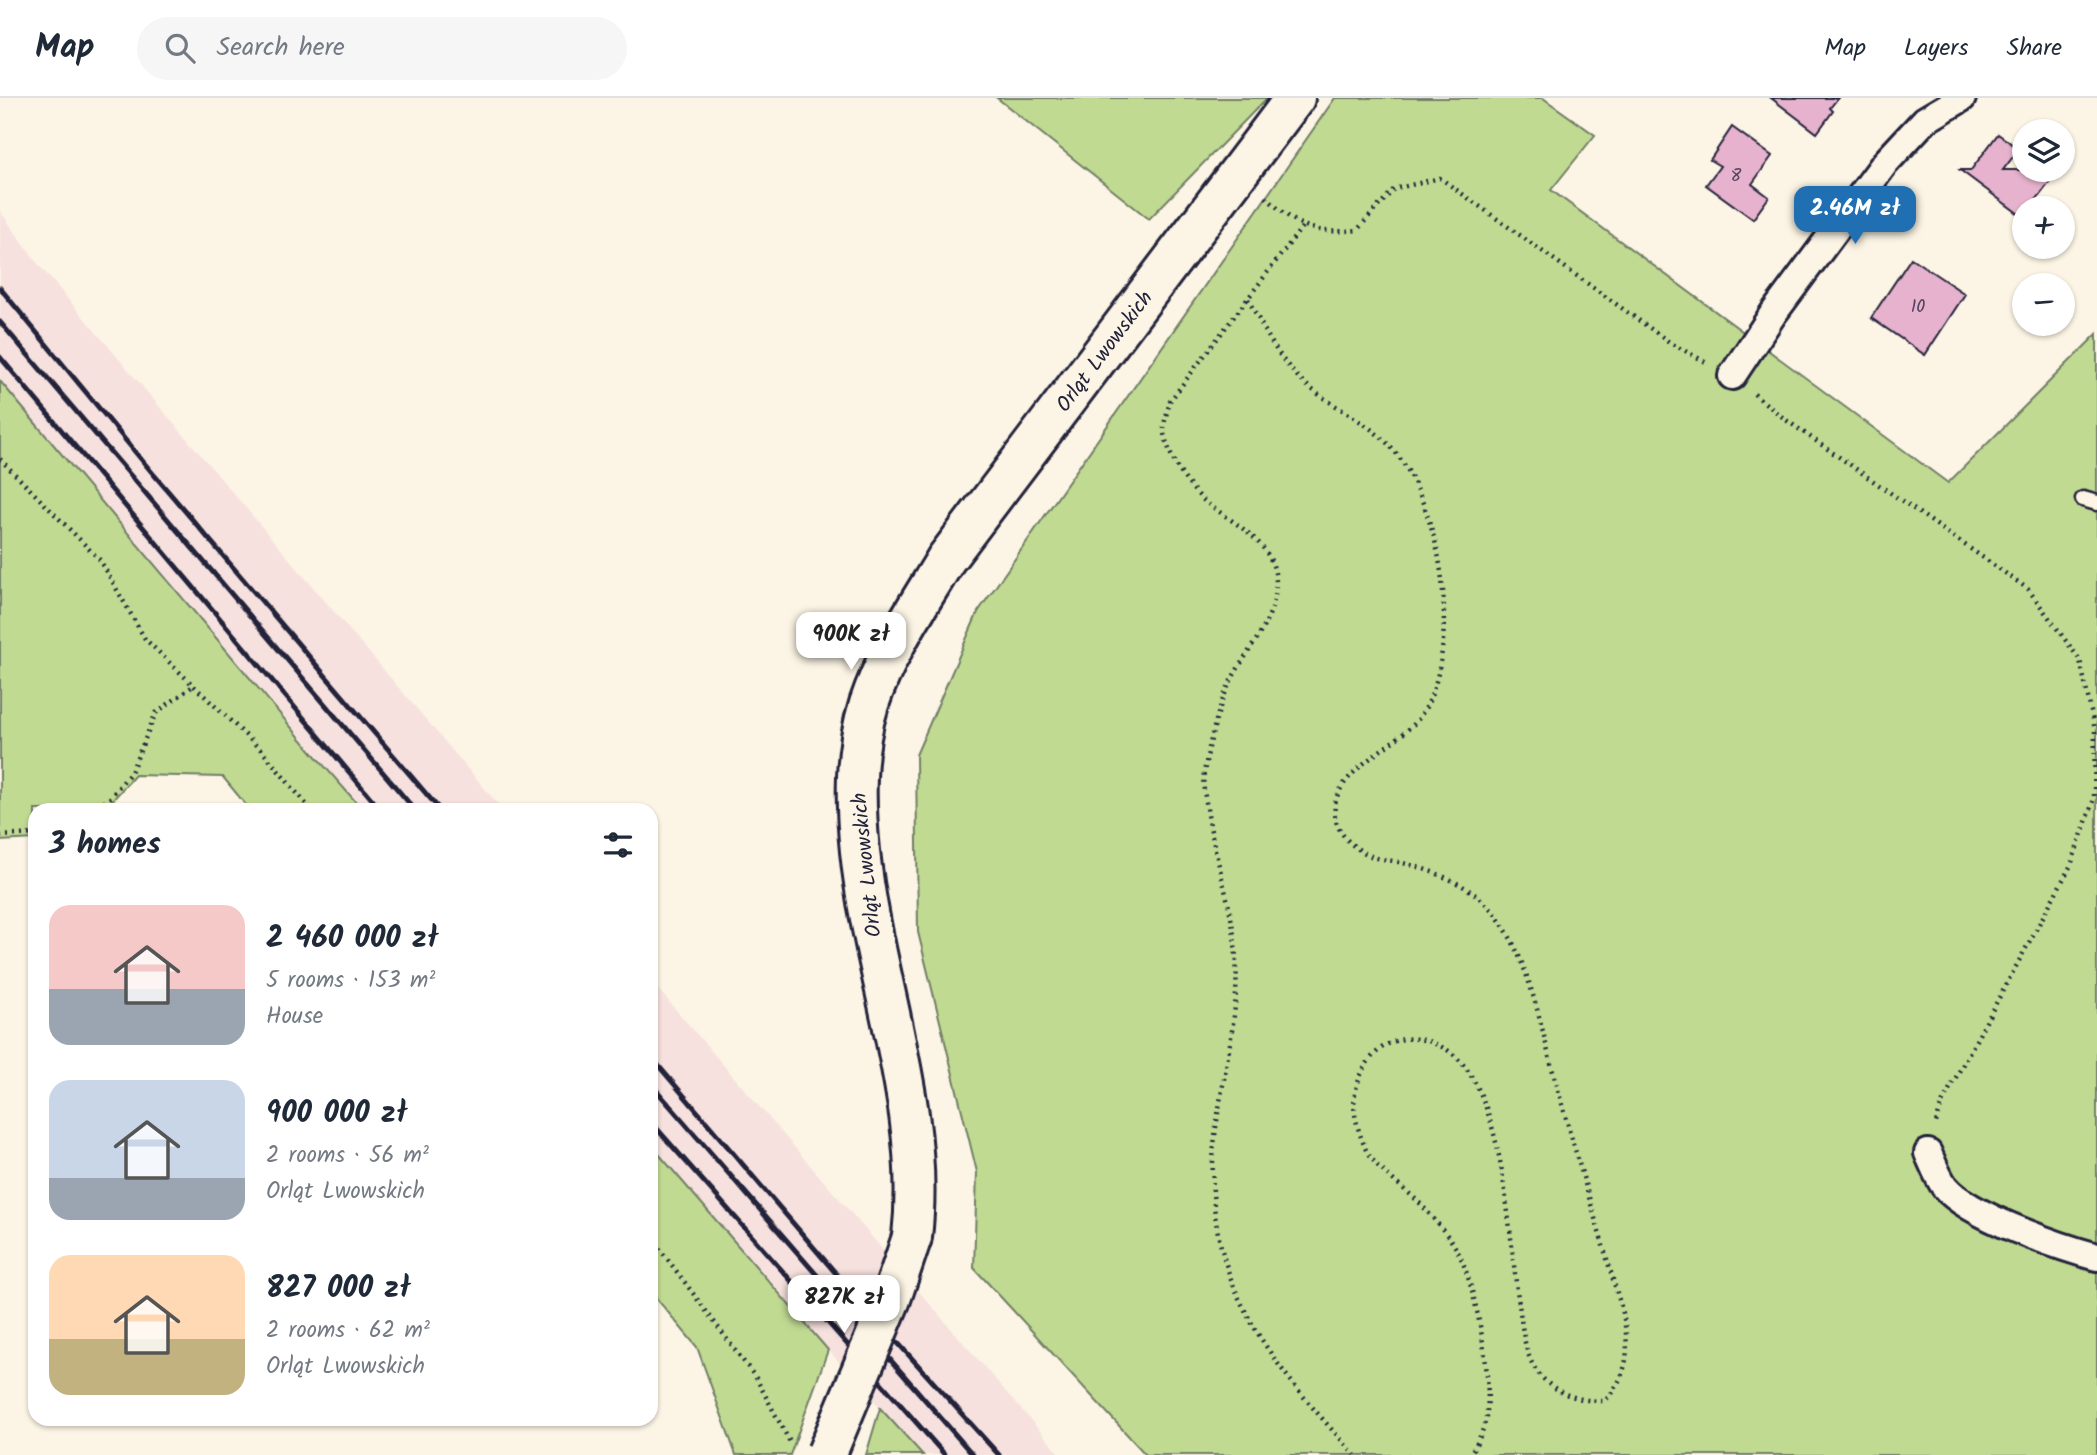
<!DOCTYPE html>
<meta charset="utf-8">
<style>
:root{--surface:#fff;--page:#f6f6f7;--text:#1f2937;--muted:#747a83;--line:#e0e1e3;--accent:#1f6fb2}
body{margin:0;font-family:Kalam,sans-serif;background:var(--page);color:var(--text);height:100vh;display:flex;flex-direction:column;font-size:26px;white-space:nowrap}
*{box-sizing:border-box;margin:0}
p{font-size:23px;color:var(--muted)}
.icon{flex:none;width:38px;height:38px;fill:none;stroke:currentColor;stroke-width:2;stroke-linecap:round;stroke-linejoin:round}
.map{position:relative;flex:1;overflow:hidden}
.side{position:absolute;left:28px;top:705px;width:630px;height:623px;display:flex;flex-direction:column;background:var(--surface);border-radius:21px;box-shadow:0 2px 5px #0004}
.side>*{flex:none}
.tools{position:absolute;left:2012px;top:21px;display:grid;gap:14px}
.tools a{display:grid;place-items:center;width:63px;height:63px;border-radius:50%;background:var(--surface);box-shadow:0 2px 5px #0004;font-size:35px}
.price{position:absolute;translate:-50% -60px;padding:0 16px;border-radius:14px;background:#fff;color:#222;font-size:23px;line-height:46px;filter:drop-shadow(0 2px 4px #0008)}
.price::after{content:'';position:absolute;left:50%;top:42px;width:21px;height:16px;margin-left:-10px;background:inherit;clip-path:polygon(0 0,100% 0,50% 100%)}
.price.on{background:var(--accent);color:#fff}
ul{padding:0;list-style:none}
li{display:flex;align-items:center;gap:21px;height:175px;padding:0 21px}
li span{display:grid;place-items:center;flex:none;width:196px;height:140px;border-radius:21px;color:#555}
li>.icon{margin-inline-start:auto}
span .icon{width:84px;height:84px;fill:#fffc;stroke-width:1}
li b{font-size:30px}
h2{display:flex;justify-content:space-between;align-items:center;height:84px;padding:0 21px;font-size:30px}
header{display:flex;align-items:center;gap:42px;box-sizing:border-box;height:98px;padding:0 35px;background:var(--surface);border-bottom:2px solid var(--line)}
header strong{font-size:33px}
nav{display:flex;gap:38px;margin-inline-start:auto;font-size:24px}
.search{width:490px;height:63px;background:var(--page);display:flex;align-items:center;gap:18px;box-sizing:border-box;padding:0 24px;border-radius:38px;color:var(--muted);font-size:26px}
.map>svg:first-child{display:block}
</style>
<header>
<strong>Map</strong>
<div class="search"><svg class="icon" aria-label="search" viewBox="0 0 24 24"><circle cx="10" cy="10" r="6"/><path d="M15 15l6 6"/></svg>Search here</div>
<nav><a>Map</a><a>Layers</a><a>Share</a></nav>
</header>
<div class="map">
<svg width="2097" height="1357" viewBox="0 0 2097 1357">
<rect width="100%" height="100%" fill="#fcf5e5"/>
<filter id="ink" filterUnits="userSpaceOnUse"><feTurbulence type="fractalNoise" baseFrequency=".0143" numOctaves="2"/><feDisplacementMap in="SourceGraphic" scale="14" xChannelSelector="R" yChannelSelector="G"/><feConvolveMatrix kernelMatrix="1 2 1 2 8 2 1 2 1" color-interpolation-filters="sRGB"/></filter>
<g filter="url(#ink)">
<g fill="#f6e1de">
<path d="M0 113 39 167 503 712H363L0 283Z"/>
<path d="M651 883 928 1204 1061 1357H923L828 1252 651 1047Z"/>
</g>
<g fill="#c0da92" stroke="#717e66" stroke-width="2">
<path d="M997 0H1267L1149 121Z"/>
<path d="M1335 0H1543L1595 37 1551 92 1948 385 2097 236V1357H1146L974 1170 977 1074 918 834 916 657 978 514Z"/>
<path d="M0 283 312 654 363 712H250L223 679 135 677 111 704 98 712H35V741L0 743Z"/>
<path d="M651 1047 828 1252 790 1357H736L697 1249 651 1194Z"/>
<path d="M880 1310 923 1357H866Z"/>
</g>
<g fill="#e7b2cd" stroke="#22223b" stroke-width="2">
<path d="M1771 0H1838L1830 10 1833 13 1817 35Z"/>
<path d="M1732 29 1772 58 1752 86 1769 99 1753 121 1706 87 1720 68 1710 62Z"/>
<path d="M1998 36 2019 51 2003 72H2059L2030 110H2025L2023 119 1960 72H1971Z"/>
<path d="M1911 160 1965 196 1925 257 1871 220Z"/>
</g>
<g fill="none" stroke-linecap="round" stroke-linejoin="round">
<g stroke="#22223b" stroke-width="19">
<path id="lane" d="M2083 401 2097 405"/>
</g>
<g stroke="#22223b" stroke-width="32">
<g id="street">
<path d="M1732 278 1773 216 1885 65 1925 22 1962 0"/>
<path d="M1928 1055C1933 1066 1938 1080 1945 1089 1969 1118 2060 1149 2097 1159"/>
</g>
</g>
<g stroke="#22223b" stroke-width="44">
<path id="secondary" d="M912 1139C927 1010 873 881 860 753 855 704 854 653 869 606 886 554 918 508 946 461L1295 0"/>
</g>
<g stroke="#22223b" stroke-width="4.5" stroke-dasharray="2 5" stroke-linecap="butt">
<path d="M1266 99C1297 129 1314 137 1357 132L1394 91 1440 80 1672 246 1706 264"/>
<path d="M1302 129 1170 303C1168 312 1164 322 1164 331 1163 338 1168 347 1170 354 1177 372 1192 393 1207 405 1239 429 1283 449 1275 497 1269 532 1241 559 1227 591 1216 617 1209 647 1204 675 1202 686 1205 698 1207 710 1214 760 1233 807 1236 858 1240 918 1222 979 1215 1038 1199 1178 1266 1260 1355 1357"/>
<path d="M1248 201C1263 229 1276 257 1299 280 1324 305 1359 318 1385 343 1411 368 1423 402 1433 436 1448 485 1451 575 1420 619 1398 649 1320 677 1337 726 1342 739 1354 750 1367 756 1377 762 1392 762 1403 765 1431 772 1466 785 1487 807 1530 852 1541 934 1558 992 1579 1066 1601 1141 1623 1215 1629 1251 1631 1273 1605 1303 1578 1303 1553 1296 1536 1272 1524 1254 1522 1228 1519 1206 1508 1140 1506 985 1444 950 1401 926 1364 950 1355 996 1352 1013 1358 1032 1364 1047 1372 1071 1410 1092 1426 1112 1437 1125 1453 1142 1460 1158 1476 1192 1495 1288 1485 1324 1482 1336 1476 1348 1469 1357"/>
<path d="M1754 296 1786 322 2028 491 2080 562 2095 632 2094 701 2071 767 1942 1005 1935 1028"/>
<path d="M0 361 100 462 145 541 263 654 311 712"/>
<path d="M92 712 109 701 131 674 156 615 193 588"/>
<path d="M0 738 35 736"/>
<path d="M651 1139 756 1280 791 1346"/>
</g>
<use href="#lane" stroke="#fcf5e5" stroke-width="14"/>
<use href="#street" stroke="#fcf5e5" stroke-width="26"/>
<use href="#secondary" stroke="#fcf5e5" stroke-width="38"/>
<g stroke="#22223b" stroke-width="5">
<path d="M0 190 150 372 440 712"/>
<path d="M0 224 415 712"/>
<path d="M0 259 381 712"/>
<path d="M651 959 851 1193 999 1357"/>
<path d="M651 986 973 1357"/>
<path d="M651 1024 945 1357"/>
</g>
<g stroke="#22223b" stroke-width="44" stroke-linecap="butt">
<path id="secondary-bridge" d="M827 1355 891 1201 912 1139"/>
</g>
<use href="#secondary-bridge" stroke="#fcf5e5" stroke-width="38"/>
</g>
</g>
<g text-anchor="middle" stroke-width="6" stroke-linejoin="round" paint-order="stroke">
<g font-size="18" fill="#534660">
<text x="1736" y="83">8</text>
<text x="1918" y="214">10</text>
</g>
<g font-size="21" fill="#22223b" stroke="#fcf5e5">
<text transform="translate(1104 253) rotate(-53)" y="7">Orląt Lwowskich</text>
<text transform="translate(866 767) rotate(-96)" y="7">Orląt Lwowskich</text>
</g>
</g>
</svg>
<div class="tools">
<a><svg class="icon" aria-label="layers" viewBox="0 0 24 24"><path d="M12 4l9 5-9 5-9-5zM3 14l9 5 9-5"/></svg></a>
<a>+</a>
<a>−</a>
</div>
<b class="price on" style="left:1855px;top:148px">2.46M zł</b>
<b class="price" style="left:851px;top:574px">900K zł</b>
<b class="price" style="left:844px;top:1237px">827K zł</b>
<section class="side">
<h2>3 homes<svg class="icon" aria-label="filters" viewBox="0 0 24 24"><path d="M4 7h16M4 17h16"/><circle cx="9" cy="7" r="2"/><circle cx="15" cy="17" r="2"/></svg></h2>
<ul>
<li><span style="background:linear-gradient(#f6c9c9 60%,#9aa5b1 0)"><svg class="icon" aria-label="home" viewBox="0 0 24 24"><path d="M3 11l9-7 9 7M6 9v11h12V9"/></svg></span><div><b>2 460 000 zł</b><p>5 rooms · 153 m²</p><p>House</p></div></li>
<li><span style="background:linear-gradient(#c9d6e8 70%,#9aa5b1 0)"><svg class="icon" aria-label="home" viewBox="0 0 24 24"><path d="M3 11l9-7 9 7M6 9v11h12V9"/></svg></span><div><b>900 000 zł</b><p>2 rooms · 56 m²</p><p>Orląt Lwowskich</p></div></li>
<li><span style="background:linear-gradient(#ffd9b3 60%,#c2b280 0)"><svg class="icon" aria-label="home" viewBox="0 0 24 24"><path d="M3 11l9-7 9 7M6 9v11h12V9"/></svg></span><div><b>827 000 zł</b><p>2 rooms · 62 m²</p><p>Orląt Lwowskich</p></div></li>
</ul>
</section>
</div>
